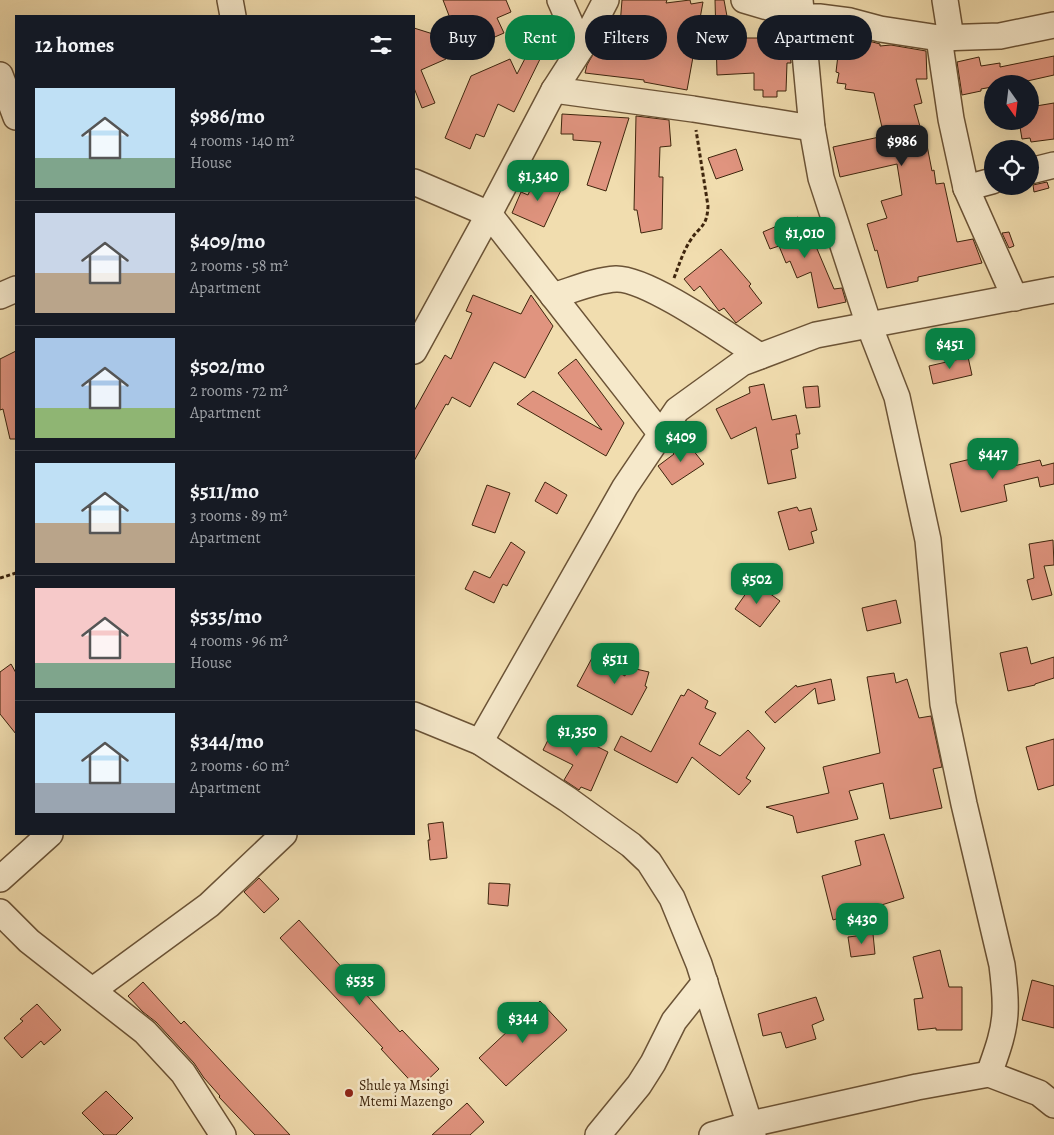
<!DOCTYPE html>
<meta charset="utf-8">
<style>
:root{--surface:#171b24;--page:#242831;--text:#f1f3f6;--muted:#9ea1a6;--line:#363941;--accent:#0b8043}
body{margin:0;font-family:Alegreya,serif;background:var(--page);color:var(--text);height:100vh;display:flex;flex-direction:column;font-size:19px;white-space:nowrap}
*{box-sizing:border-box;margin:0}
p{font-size:16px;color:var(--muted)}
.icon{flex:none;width:28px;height:28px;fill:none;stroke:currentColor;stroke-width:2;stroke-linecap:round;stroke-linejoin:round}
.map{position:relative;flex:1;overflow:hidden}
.sheet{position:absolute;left:15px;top:15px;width:400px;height:820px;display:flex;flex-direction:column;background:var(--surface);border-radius:0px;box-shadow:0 5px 20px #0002}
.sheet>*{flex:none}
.banner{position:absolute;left:430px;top:15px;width:475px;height:45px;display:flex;gap:10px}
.needle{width:32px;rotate:166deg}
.controls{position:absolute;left:984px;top:75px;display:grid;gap:10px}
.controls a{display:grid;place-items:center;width:55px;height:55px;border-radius:50%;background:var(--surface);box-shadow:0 5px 20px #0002;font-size:25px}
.price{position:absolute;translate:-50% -42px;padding:0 11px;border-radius:10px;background:var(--accent);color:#fff;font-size:16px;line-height:32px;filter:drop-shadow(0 1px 2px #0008)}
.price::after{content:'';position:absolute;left:50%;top:30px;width:15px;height:11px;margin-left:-8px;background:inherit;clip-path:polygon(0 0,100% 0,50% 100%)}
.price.current{background:#222;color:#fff}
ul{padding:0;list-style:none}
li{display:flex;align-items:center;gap:15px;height:125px;padding:0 20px}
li+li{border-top:1px solid var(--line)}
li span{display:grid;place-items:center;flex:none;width:140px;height:100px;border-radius:0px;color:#555}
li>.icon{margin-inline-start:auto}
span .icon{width:60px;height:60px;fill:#fffc;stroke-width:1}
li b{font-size:21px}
h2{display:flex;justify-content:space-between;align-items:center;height:60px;padding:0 20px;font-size:21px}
.pill{padding:0 18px;border-radius:22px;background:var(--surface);box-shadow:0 5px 20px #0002;font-size:18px;line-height:45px}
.pill.current{background:var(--accent);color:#fff}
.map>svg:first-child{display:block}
</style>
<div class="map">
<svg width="1054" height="1135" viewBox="0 0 1054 1135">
<rect width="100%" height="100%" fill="#f1ddaf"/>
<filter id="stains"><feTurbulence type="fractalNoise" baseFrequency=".004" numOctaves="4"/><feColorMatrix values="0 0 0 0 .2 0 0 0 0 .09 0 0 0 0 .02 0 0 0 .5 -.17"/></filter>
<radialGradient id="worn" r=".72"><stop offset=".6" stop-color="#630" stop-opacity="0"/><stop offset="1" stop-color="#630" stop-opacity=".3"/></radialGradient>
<g fill="#e0947f" stroke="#3e250d">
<path d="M443 0H506L511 12 497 18 504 33 481 43 475 30 441 45 446 59 421 70 435 103 422 108 414 88V28L433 34 453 26Z"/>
<path d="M622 0H667L666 3 690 0 691 4 703 2 687 90 644 82V80L585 73 587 65 605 33 619 38Z"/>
<path d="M715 0H724L731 38H766V21L788 28 791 63H787L786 91H777V97H763V90H754V73L717 75Z"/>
<path d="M865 40 880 44V46L891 45 926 51 927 79H916L922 103 914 105 921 130H924L932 171 934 170 936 184 944 183 957 242 973 239 982 263 918 277V281L887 288 877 250 875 251 867 224 887 218 881 201 902 195 897 164 840 177 833 147 884 136 874 93 845 89 846 84 837 83 839 73 836 72 838 55H843V49L852 50 853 44 864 46Z"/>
<path d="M532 45 544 51 514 112 498 104 484 137 476 134 470 149 445 138 471 76 510 59 517 74Z"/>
<path d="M1054 56V75L1014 84H992V87L981 89V91L962 95 957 62 979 57 981 66 1000 63V67Z"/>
<path d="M1054 103V139L1031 142 1030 138 1022 139 1019 121H1030V107Z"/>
<path d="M562 114 629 118 606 191 587 185 601 142 573 140V134H561Z"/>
<path d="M636 116 669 120 671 146 660 147 659 177H663L662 229 641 233 637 210H634Z"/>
<path d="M736 149 743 170 716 179 708 158Z"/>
<path d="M536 176 562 188 544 227 512 213 521 192 528 195Z"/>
<path d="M1047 182 1049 188 1034 192 1033 185Z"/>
<path d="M798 217 804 232 809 230 834 289 842 288 846 302 818 308 811 272 797 278 790 261 786 263 779 246 770 249 763 232Z"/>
<path d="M1009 232 1014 246 1009 248 1002 233Z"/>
<path d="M721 249 751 284 749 286 762 303 736 323 724 308 719 311 700 286 694 291 684 279Z"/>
<path d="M473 295 521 314 531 295 553 326 525 378 494 362 470 407 452 397 448 405 446 404 414 461V411L445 355 451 359 472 313 466 311Z"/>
<path d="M16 351V439H10L3 409 0 410V359Z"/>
<path d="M968 357 972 375 933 384 929 366Z"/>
<path d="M576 359 624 423 606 456 517 404 533 391 602 430 558 373Z"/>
<path d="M764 384 772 420 796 415 800 434H796L798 448 791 450 796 478 768 484 756 427 731 439 716 409 750 393 749 387Z"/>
<path d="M818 386 820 407 806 408 803 387Z"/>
<path d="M685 440 704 464 672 485 658 466 674 454 671 450Z"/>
<path d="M996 453 1000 469 1040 460 1042 466 1054 463V484L1040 487 1038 477 1004 485 1007 501 961 512 950 464Z"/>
<path d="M545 482 567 495 557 514 535 501Z"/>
<path d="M487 485 510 493 495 533 472 525Z"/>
<path d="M797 507 799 511 811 508 817 530 811 532 814 543 789 550 778 512Z"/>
<path d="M1053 540 1054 565 1044 566 1052 595 1032 600 1027 580 1034 578 1029 544Z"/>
<path d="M511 542 525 552 507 586 503 584 494 603 465 589 474 571 490 578Z"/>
<path d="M754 582 780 601 760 627 735 609Z"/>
<path d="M896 600 901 623 867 631 862 608Z"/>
<path d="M1027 647 1031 664 1054 657V678L1035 684V685L1008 691 1000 653Z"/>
<path d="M592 658 625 676 627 667 649 672 645 686 647 687 632 715 577 686Z"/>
<path d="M11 664 16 673V734L0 714V672Z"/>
<path d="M894 673 896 683 907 679 919 718 931 716 942 767 933 769 942 808 890 819 883 783 849 791 858 819 797 833 793 816 766 807 829 793 823 767 880 753 867 677Z"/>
<path d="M831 679 835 700 818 704 815 688 775 723 765 712 796 685 797 687Z"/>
<path d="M688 689 708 701 705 708 716 713 699 744 720 756 748 730 765 748 746 778 751 781 739 795 692 757 677 783 614 750 621 736 651 752 681 695 684 696Z"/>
<path d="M558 725 575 732 574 735 608 752 591 791 581 787 579 790 564 780 573 765 543 750 555 726 557 727Z"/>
<path d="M1054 739V785L1038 790 1026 747Z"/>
<path d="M443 822 447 858 430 860 428 840H430L428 824Z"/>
<path d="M884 834 904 898 833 920 822 876 861 865 855 841Z"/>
<path d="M259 878 279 899 264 913 244 892Z"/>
<path d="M489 883 510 884 508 906 488 904Z"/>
<path d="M299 920 400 1032 402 1030 439 1069 418 1089 381 1049 383 1048 280 938Z"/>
<path d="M873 934 875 954 851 957 848 937Z"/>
<path d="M940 950 949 987H962V1030H936V1028L918 1030 914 999 923 998 913 957Z"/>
<path d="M1032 980 1054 986V1028L1022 1020Z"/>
<path d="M143 982 181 1024 184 1021 290 1135H255L219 1097 220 1096 204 1078 194 1063 156 1022 143 1012 128 996Z"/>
<path d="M816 997 824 1020 812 1025 816 1039 786 1048 781 1032 763 1036 758 1014Z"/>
<path d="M540 1001 567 1030 506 1086 479 1058Z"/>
<path d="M37 1004 61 1030 44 1045 41 1041 22 1058 4 1038 23 1021 20 1019Z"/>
<path d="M106 1091 133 1118 116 1135H104L82 1113Z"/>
<path d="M467 1103 484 1122 470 1135H432Z"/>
</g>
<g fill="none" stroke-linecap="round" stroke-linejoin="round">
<g stroke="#6b5336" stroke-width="28">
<g id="minor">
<path d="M230 0 233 16"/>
<path d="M560 0 581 48"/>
<path d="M744 0 802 17H819L850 21 880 29 939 38 1000 36 1054 25"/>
<path d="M800 0 812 128 821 178 869 325 897 397 928 540 943 704 964 804 1002 965C1004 981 1006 997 1005 1013 1004 1034 996 1054 989 1074"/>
<path d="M945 0 951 38"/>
<path d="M939 38 951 119 966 188 1015 298"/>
<path d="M0 75 16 117"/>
<path d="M554 90 693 109 812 128"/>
<path d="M1030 171 1054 165"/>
<path d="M414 182 489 214 661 434"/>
<path d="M966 188 992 181"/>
<path d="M0 296 16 289"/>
<path d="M553 296C573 290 595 280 616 279 648 278 730 337 760 356"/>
<path d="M414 351 489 214 554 90 581 48 606 0"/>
<path d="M414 715 480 742 567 799 631 845 649 862 672 898 699 964 753 1135"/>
<path d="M480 742 625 487 677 410 742 363 816 335 1054 290"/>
<path d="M0 879 50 834"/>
<path d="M0 912 29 941 145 1032 183 1073 223 1135"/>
<path d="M93 990 209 905 284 834"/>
<path d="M598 1135 639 1085 653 1063 674 1021 705 982"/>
<path d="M712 1135 751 1124 917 1087 989 1074 1039 1093 1054 1105"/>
</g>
</g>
<g stroke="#3e250d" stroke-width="3" stroke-dasharray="4 2.5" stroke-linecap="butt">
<path d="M674 278C679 265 683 252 690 241 700 225 707 228 708 206L696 130"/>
<path d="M0 578 16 573"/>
</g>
<use href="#minor" stroke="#f6e9cb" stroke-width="25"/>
</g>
<circle fill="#8f2418" stroke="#f6e9cb" stroke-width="2" cx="349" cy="1093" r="5"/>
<g text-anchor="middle" stroke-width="5" stroke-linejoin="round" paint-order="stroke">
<g font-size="14" fill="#3e250d" stroke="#f6e9cb" text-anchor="start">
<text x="359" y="1090">Shule ya Msingi<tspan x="359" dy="16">Mtemi Mazengo</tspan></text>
</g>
</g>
<rect width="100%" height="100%" filter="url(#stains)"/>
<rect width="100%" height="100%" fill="url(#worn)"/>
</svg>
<div class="controls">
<a><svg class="needle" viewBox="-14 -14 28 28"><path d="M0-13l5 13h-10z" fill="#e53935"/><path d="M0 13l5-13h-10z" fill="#9ea1a6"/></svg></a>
<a><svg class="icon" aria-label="locate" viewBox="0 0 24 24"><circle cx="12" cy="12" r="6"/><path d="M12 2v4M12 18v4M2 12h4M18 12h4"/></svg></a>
</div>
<b class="price current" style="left:902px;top:167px">$986</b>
<b class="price" style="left:538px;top:202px">$1,340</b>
<b class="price" style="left:805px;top:259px">$1,010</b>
<b class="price" style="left:950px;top:370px">$451</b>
<b class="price" style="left:681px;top:463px">$409</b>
<b class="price" style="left:993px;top:480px">$447</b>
<b class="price" style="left:757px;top:605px">$502</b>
<b class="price" style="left:615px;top:685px">$511</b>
<b class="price" style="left:577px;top:757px">$1,350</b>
<b class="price" style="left:862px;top:945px">$430</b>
<b class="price" style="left:360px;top:1006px">$535</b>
<b class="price" style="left:523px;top:1044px">$344</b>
<div class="banner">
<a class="pill">Buy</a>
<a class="pill current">Rent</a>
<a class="pill">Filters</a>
<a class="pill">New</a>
<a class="pill">Apartment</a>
</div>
<section class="sheet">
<h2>12 homes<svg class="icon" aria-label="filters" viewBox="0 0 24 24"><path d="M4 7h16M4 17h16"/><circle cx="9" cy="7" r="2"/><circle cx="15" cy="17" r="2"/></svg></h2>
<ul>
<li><span style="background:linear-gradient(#bfe0f5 70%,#7fa58c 0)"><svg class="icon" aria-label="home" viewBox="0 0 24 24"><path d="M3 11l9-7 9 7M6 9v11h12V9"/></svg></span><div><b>$986/mo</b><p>4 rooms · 140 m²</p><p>House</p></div></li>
<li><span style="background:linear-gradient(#c9d6e8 60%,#b9a48a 0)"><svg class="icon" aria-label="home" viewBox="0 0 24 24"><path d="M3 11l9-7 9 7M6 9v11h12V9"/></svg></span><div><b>$409/mo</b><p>2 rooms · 58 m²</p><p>Apartment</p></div></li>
<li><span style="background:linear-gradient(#a9c7e8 70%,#8fb573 0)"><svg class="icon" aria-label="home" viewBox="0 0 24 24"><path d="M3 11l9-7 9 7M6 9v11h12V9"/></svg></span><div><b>$502/mo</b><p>2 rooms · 72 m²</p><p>Apartment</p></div></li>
<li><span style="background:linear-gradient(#bfe0f5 60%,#b9a48a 0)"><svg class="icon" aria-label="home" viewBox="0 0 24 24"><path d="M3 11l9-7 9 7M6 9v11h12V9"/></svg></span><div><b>$511/mo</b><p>3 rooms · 89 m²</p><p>Apartment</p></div></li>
<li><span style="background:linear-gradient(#f6c9c9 75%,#7fa58c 0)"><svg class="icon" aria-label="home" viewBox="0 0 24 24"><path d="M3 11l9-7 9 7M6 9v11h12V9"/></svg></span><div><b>$535/mo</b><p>4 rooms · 96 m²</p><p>House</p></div></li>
<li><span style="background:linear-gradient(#bfe0f5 70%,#9aa5b1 0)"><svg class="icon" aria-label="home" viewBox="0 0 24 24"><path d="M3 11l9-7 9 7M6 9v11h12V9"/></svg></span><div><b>$344/mo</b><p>2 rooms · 60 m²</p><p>Apartment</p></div></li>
</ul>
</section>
</div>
